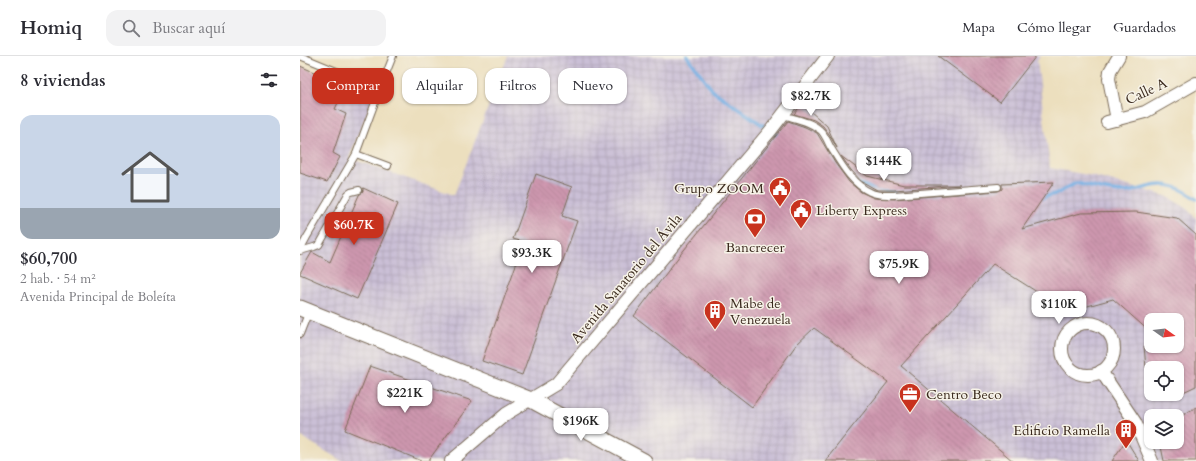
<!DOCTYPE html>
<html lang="es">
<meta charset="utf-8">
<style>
:root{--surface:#fff;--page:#f2f2f3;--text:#2b2b33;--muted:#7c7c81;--line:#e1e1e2;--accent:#c8321e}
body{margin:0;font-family:Cardo,serif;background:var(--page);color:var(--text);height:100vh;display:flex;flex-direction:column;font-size:15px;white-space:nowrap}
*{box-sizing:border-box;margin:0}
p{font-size:13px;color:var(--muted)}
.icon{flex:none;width:22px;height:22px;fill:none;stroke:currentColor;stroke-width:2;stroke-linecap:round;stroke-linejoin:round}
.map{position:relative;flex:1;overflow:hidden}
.panel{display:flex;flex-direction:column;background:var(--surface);width:300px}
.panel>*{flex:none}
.banner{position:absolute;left:12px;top:12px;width:380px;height:36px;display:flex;gap:8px}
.needle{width:26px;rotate:104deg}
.buttons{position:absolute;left:844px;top:257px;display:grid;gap:8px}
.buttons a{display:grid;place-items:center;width:40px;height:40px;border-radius:8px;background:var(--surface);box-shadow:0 1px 3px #0004;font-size:20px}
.price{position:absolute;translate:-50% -34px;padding:0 9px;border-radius:8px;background:#fff;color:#222;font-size:13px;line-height:26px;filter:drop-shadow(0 1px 2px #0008)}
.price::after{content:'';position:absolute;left:50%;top:24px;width:12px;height:9px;margin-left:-6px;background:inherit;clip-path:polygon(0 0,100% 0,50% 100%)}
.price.active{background:var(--accent);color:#fff}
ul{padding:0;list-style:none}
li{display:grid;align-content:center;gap:8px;height:212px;padding:0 20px}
li span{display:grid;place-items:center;height:124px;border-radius:12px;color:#555}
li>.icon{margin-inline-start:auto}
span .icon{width:72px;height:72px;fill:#fffc;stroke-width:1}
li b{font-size:17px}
h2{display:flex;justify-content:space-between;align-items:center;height:48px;padding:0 20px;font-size:17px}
.tag{padding:0 14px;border-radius:12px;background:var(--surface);box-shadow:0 1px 3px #0004;font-size:14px;line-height:36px}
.tag.active{background:var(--accent);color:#fff}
header{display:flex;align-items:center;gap:24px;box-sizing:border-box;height:56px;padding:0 20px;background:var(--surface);border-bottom:1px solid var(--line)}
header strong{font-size:19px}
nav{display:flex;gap:22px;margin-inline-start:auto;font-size:14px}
.search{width:280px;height:36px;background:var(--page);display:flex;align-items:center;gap:10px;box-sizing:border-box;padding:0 14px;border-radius:12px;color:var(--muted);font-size:15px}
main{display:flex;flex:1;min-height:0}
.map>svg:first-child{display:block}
</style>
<header>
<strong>Homiq</strong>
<div class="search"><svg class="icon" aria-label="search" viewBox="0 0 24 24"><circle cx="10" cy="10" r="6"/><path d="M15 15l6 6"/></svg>Buscar aquí</div>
<nav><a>Mapa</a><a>Cómo llegar</a><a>Guardados</a></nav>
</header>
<main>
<section class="panel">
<h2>8 viviendas<svg class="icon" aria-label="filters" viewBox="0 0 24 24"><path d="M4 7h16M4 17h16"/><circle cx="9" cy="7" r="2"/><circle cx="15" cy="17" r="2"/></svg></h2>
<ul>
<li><span style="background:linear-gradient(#c9d6e8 75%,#9aa5b1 0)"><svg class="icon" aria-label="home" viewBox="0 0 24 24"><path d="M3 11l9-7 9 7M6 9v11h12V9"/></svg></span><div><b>$60,700</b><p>2 hab. · 54 m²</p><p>Avenida Principal de Boleíta</p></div></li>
</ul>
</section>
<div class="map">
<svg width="896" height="405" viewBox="0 0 896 405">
<defs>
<pattern id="industrial-grid" width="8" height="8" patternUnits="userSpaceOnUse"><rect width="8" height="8" fill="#cabfd6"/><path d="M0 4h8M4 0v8" fill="none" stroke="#aea4b7"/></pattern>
<pattern id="building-back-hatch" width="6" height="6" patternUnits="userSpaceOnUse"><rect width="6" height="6" fill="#ce97af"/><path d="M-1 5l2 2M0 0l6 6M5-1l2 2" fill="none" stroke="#a87b8e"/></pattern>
</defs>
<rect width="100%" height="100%" fill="#f7f3e8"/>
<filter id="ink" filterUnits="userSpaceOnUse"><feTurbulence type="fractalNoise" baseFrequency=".025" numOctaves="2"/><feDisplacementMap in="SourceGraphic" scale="8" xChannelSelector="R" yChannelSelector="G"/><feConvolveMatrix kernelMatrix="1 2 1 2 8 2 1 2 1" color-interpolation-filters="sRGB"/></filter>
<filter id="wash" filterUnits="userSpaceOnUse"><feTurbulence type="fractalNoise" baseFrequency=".012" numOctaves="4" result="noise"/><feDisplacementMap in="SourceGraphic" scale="16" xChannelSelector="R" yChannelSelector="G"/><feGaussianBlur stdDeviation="0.9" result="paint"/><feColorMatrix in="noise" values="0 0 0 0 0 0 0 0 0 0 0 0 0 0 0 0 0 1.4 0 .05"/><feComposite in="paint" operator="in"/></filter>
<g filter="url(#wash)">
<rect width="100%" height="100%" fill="#ecdfbe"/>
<path fill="url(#industrial-grid)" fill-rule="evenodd" d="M208 0H740L737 4 750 112 788 119 866 140 885 151 896 162V405H42L0 380V10L70 38 73 41 71 47 49 102 154 139ZM851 264H877V290H851ZM851 312H877V338H851ZM851 360H877V386H851Z"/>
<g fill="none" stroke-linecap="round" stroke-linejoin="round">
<g stroke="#73aee4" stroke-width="3.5">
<path d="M387 0 413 35 480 81"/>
<path d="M545 125 595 137"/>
<path d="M741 142 758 137 776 127C792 131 808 136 824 136 832 136 840 133 848 131 867 126 881 131 896 143"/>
</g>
</g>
<g id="blocks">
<g fill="url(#building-back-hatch)">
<path d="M638 0H736L700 46Z"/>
<path d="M0 10 46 30 35 53 46 58 33 97 40 101 27 126 0 117Z"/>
<path d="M502 48 527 70 537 92 529 78 523 70 514 64 494 58Z"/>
<path d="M488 65 505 71 517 77 535 107 549 126 561 136 574 142 594 143 698 135 702 133V128L754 126 722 173 781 157 836 156 877 162 896 179V330L877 339V312H846L844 290H877V264H851V277L813 243 773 254 759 250 693 208 601 310 713 405H525L588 326 514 272 496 289 452 351 334 260 380 199Z"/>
<path d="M541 100 567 120 604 129H660L594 134H577L561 125 551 114Z"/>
<path d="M236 118 272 131 262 160 277 165 222 319 182 305 224 186 213 183Z"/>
<path d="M63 132 98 148 57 243 0 218V217L12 196 30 206 59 139 63 136Z"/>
<path d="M70 310 172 345 128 405H122L45 374Z"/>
<path d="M896 351V405H864L860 386H877V363Z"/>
<path d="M826 384 839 405H812Z"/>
</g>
</g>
</g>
<g filter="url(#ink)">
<use href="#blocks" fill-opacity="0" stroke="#796956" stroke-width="1"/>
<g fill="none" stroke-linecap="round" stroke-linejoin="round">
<g stroke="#796956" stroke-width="8">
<g id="service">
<path d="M80 33 93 0"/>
<path d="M483 59C495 63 510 65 520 74 525 78 528 87 531 92 541 108 552 128 570 136 577 140 586 139 594 139L698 131"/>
<path d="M56 98 88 110"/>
<path d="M0 194 7 181 56 98 80 33 0 0"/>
<path d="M0 195 14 191 19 189 48 138 51 136 59 134"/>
<path d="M0 278 9 255"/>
</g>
</g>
<g stroke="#796956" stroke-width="14">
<g id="minor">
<path d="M817 64 809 23 810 15 819 0"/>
<path d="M807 66 845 56 896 27"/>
<circle cx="788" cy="293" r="26"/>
<path d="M801 315 835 366 852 405"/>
<path d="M151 405 206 358 256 328 471 74 528 0"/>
</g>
</g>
<g stroke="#796956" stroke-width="17">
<path id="tertiary" d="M0 252 231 344 344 405"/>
</g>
<use href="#service" stroke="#fff" stroke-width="6"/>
<use href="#minor" stroke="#fff" stroke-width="12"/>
<use href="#tertiary" stroke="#fff" stroke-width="15"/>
</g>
</g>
<defs>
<g id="civic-pin" transform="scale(1.15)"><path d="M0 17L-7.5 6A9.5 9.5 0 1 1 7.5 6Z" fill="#c8321e" stroke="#f7f3e8"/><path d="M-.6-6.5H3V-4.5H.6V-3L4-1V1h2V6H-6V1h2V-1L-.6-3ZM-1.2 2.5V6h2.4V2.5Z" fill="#fff"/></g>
<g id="bank-pin" transform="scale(1.15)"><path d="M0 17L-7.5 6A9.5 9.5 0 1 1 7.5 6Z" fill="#c8321e" stroke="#f7f3e8"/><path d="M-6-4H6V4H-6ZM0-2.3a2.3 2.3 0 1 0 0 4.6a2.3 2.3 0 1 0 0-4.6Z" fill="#fff"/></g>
<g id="building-pin" transform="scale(1.15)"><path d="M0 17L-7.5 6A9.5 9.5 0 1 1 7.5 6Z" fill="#c8321e" stroke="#f7f3e8"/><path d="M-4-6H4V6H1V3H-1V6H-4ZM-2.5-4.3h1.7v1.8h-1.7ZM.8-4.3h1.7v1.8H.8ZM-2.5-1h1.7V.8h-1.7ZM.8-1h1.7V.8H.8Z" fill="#fff"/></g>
<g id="office-pin" transform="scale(1.15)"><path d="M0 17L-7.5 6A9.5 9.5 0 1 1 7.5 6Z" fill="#c8321e" stroke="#f7f3e8"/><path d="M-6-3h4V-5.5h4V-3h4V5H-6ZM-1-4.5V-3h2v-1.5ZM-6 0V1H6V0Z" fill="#fff"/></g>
</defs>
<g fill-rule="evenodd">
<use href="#civic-pin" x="480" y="132"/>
<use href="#civic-pin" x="501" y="154"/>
<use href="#bank-pin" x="455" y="163"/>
<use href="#building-pin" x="415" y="255"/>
<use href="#office-pin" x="610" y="338"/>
<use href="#building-pin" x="826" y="374"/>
</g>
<g text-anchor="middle" stroke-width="3" stroke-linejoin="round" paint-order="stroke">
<g font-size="14" fill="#3b2a1e" stroke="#f7f3e8">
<text transform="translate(846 35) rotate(-25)" y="5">Calle A</text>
<text transform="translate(326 222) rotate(-50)" y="5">Avenida Sanatorio del Ávila</text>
</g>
<g font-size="14" fill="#3b2a1e" stroke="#f7f3e8" text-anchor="start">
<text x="464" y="137" text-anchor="end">Grupo ZOOM</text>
<text x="516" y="159">Liberty Express</text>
<text x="455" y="196" text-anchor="middle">Bancrecer</text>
<text x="430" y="252">Mabe de<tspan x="430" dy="16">Venezuela</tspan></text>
<text x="626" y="343">Centro Beco</text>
<text x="810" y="379" text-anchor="end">Edificio Ramella</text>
</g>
</g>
</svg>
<div class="buttons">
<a><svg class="needle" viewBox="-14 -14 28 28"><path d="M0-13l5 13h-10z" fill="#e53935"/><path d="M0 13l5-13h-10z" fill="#7c7c81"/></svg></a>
<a><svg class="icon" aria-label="locate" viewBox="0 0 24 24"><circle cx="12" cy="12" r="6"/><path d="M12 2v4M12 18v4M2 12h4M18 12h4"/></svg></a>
<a><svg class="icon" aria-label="layers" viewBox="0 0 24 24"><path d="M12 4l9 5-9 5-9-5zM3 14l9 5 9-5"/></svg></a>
</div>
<b class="price" style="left:511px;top:61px">$82.7K</b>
<b class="price" style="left:584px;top:126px">$144K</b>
<b class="price active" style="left:54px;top:190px">$60.7K</b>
<b class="price" style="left:232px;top:218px">$93.3K</b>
<b class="price" style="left:599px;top:229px">$75.9K</b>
<b class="price" style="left:759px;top:269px">$110K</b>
<b class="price" style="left:105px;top:358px">$221K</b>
<b class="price" style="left:281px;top:386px">$196K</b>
<div class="banner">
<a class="tag active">Comprar</a>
<a class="tag">Alquilar</a>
<a class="tag">Filtros</a>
<a class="tag">Nuevo</a>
</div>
</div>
</main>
